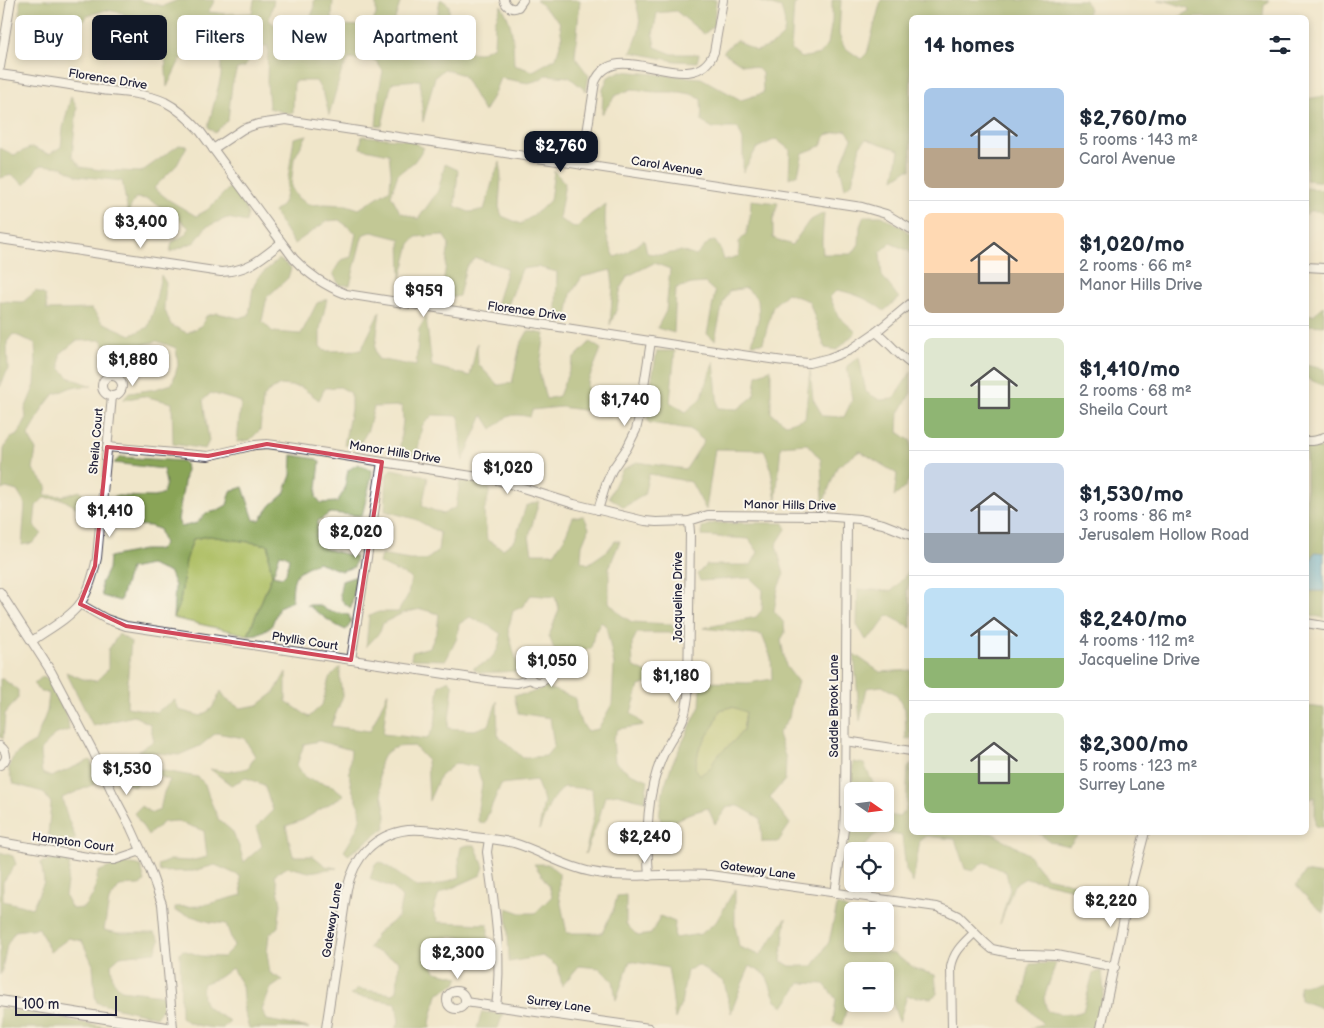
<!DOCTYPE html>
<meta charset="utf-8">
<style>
:root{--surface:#fff;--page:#f6f6f7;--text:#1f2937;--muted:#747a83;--line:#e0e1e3;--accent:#111827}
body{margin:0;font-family:"Balsamiq Sans",sans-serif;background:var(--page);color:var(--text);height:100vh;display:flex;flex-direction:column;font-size:19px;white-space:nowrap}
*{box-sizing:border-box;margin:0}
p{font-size:16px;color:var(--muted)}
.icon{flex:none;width:28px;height:28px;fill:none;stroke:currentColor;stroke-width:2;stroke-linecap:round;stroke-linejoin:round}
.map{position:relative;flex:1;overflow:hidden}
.drawer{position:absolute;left:909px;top:15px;width:400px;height:820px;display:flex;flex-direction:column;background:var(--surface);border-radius:8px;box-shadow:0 2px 8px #0003}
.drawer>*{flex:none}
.banner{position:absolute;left:15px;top:15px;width:475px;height:45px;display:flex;gap:10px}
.needle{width:32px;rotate:104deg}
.fabs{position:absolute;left:844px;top:782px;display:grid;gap:10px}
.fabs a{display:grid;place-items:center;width:50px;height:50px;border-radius:8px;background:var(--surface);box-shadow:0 2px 8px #0003;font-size:25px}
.scale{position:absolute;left:15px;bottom:12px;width:102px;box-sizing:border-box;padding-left:5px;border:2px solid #22223b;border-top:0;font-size:14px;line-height:18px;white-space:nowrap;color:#22223b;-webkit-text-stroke:4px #fbf7ec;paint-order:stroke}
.price{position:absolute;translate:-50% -42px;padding:0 11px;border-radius:10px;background:#fff;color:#222;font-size:16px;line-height:32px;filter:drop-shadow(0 1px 2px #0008)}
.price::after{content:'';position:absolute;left:50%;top:30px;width:15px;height:11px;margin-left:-8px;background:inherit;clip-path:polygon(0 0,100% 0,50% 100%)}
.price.on{background:var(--accent);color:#fff}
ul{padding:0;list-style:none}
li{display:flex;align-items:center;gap:15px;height:125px;padding:0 15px}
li+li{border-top:1px solid var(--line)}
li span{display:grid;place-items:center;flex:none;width:140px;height:100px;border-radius:8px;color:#555}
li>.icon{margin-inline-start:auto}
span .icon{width:60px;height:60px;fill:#fffc;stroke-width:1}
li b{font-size:21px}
h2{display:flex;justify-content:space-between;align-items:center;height:60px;padding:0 15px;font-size:21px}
.tag{padding:0 18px;border-radius:8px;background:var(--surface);box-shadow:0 2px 8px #0003;font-size:18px;line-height:45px}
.tag.on{background:var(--accent);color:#fff}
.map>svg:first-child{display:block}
</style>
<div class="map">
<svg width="1324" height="1028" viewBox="0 0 1324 1028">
<rect width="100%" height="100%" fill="#fbf7ec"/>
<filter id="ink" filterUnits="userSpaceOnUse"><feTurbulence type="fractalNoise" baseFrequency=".02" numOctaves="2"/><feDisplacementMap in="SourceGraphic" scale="10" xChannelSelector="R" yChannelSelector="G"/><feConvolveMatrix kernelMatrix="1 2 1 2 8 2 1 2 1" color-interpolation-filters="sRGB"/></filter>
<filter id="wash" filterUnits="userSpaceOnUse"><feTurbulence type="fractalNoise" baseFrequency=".0096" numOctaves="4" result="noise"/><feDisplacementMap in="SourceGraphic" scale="20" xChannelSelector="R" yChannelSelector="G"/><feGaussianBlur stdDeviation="1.12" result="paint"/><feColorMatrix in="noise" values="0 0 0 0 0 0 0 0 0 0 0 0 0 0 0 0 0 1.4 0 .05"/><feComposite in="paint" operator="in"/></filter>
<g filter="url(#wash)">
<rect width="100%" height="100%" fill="#f0e6ca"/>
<g fill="#acbd61" stroke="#67704e">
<path d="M209 536 269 545V560L272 575 248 635 173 618 180 602 186 561 193 539Z"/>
<path d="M732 707 746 711 743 730 735 740 715 758 711 768 700 775 695 768 699 749 714 725 720 710Z"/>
</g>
<g fill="#89a457" stroke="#566349" fill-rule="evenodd">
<path d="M20 0H142L143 1 163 6 178 0H215L208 12 225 14 252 13 254 0H274L269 20 279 29 305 30 314 9V0H333L332 16 334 25 370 26 376 15V0H401L395 19 391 41 400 49 419 47 434 33 440 0H442L449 5 450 51 479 53 494 46 495 22 501 5C514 25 513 41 514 65L533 71 556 58 562 38 559 21 536 0H580L575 57 589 76 586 91 569 77 546 75 539 80 528 83 500 78 493 96 484 112 463 75 444 69 435 77 423 122 420 80 393 82 390 90 382 126 376 125 379 91 383 71 376 61 349 59 342 70 329 115 324 95 316 81H294L293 113H286L269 108 267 81 268 46 254 48 245 67 237 69 232 85 228 120 215 133 208 127 221 76V49L206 41 190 50 179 62 167 87 164 40 132 28 123 13 106 10 87 16 78 27 55 17 20 20Z"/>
<path d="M635 0H716L714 26 704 34 676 11 657 13 653 35 655 47 672 54H699L697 62 675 61 631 52C641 30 642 23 635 0Z"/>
<path d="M755 0H801L794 5 791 50 801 58 820 54 828 44 832 20V0H841L839 34 844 47 861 59 867 53 881 0H1085L1089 9 1086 17 911 18V170H907L894 179 899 150 866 139 860 146 852 183 845 188 840 167 852 138 846 130 826 135 821 146 803 153 798 174 789 178 790 150 776 139 757 148 743 172V140L738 128H713L702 122 701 99 691 94 680 92H654L632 89 615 96 602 114 603 89 608 77 621 71 701 78 741 100 763 93 762 73 757 68 741 64 723 52 736 40 756 51C781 43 791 36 781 8Z"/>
<path d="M1157 0H1269L1264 6 1263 17 1177 18 1190 11 1188 8 1166 1Z"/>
<path d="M71 96 77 107 72 156 81 167 101 170 141 172 179 145 187 146 177 165 154 188 169 200 196 216 207 210 230 187 238 195 248 214 246 222 227 218 206 227 195 242 170 252 172 242 185 235 189 228 176 216 148 199 135 198 128 213 122 181 78 176 62 167 42 165 37 168 25 185 12 175 0 178V148L14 155 32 147 49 154 61 147 63 128Z"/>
<path d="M1324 96V182L1306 180V99Z"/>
<path d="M307 135 294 159 291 187 298 198 310 205 325 204 347 205 359 209 390 189 391 173 389 154 360 148 362 136 409 140 424 148 414 162 398 174 391 195 400 212 418 219 438 191 445 164 458 170 455 206 469 212 484 210 494 176 500 162 501 178 499 207 502 216 521 224 540 210 550 200 554 171 565 183 559 219 576 228 590 215 606 204C604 227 605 236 615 257L625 253 644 240 647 253 662 255 681 251 696 256 709 242 715 241 721 250 724 260 739 256V242L746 234 750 217 751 200 778 203 773 220V238L792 245 809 221 824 213 822 242 823 254H852L859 244 860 226 864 216H882L902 227 911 235V256L909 251 890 243 880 253 882 276 899 298 884 311C869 299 856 294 837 290L830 297 838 316 856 332 837 350 825 348 809 301 787 293 773 306 763 343 752 344 759 316 758 299 746 288 729 291 723 303 715 340 707 334 715 292 705 283 692 284 676 288 674 333 657 328 666 311 670 269 654 263 628 276 621 287 617 308 610 325 613 286 611 270 582 277 571 294 566 323 556 307 557 272 537 267 522 269 507 308 495 309 507 268 476 258 466 267 459 296 445 299 443 285 449 244 443 235 416 237 410 244 401 279 400 239 372 232 364 234 361 241 350 285H339L333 273 341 260 351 257 356 233 339 220 327 221 294 244 274 212 281 206 285 198 294 138Z"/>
<path d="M1306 188 1324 190V214L1318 211H1309L1306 215Z"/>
<path d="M279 259 291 268 288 278 267 297 262 321 273 332 301 334 317 303 327 299 320 329V346L325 351 361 350 380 311 375 350 378 359 416 366 419 329 426 317 432 366 470 376 477 343 478 364 498 385 512 383 520 345 528 331 545 334 539 371 546 399 559 396 574 358 590 342 601 349 587 384 588 405 627 414 607 415 582 410 561 407 532 410 530 417C509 412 507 417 492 429L483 415 463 461 459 416 433 415 422 426 417 455 405 454 400 446 403 420 402 406 374 407 368 430 358 447 344 445 351 409V393L340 387 325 388 319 400 301 387 280 385 267 393 263 399 260 430 250 440 237 442 241 402 211 393 203 400 209 441 205 449 173 444 172 403 143 396 123 400 129 393 155 389 172 384 178 365 176 348 157 341 139 346 116 364 101 340 76 341 60 354V368L70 378 92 386 72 387 53 395 42 409 34 426 28 436 36 450 33 469 47 486 45 495 61 496 80 491 92 501 84 512 62 499 44 498 36 506 34 526 42 534 33 543 22 545 25 504 17 491 6 488 2 490 4 449 10 438 18 435 26 419 25 409 35 385 36 364 35 343 13 334 7 342 8 369 0 387V301L23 302 36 291 45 295 47 310 92 309 102 322 131 335 148 327 154 309 161 275 166 283 164 308 171 325 187 333 202 325 206 316 217 313 239 318 249 315 253 288 258 277Z"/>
<path d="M1324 306V326L1306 325V314L1313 315Z"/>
<path d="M657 351H675L670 402 686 412 701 398 714 361 718 408 738 409 754 396 757 375 771 369V413L786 424 805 418 810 370 813 399 823 416 844 417 852 400 847 366 859 357 866 392 880 400 893 399 911 372V393L899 413 898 432 911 441C911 463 916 484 894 496L897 474 860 451 837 467 823 504 821 460 807 444 781 446 776 500 770 465 764 450 715 449 706 510 691 482 649 474 644 495 624 507 609 497 622 470 637 462 686 469 704 441 690 429 649 423 646 411Z"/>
<path d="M1306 365 1324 369V386L1306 378Z"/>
<path d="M1306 447 1324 449V553H1315L1311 561 1306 560Z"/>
<path d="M292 455 317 459 320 462 316 497 321 503 337 502 344 491 348 470 358 464 372 470V475L362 516 330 513 318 521 316 537 326 549 356 557 354 567 341 571 318 562C293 573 293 574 292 601L279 607 271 627 257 634 248 635 272 575 269 560V545L209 536 193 539 186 561 180 602 173 618 175 586 170 573 150 565 130 569 120 601 102 596 101 583 108 569 109 557 143 550H158L164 544 159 529 150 526 131 525 113 521 111 503 115 496 155 497 163 494 166 483 163 469 114 463 120 457 182 461 185 463 186 470 178 520 181 527 197 523 206 513 216 511 227 505 231 491 243 487 254 520H260L271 505 284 494 291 475ZM280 554 285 555 289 558 286 573 282 577 273 575Z"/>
<path d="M391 469 423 475 428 478 422 506 443 514 456 507 460 481 486 484 490 490 484 512 487 540 503 549 515 540 526 506 539 501 529 536 532 553H554L564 539 573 517 584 516 589 528 582 545 581 561 588 564 607 551 615 541H620L609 568V602L621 615 632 622 671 624 676 633H637L632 643 633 666 647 673 669 677 639 686 631 713 644 725 618 729 613 739 615 762 630 773 648 780 645 801 617 794 605 796 599 819 585 854 594 815 592 789 564 787 551 801 539 830 544 801 536 780 501 784 484 824 478 821V808L482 784 477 767 456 763 440 776 429 801 427 760 414 746C409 747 403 746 398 747 366 755 384 794 386 816 386 820 385 824 385 828L348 855 344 851C350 842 357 830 360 819 363 809 353 795 351 785 348 774 350 761 351 750L319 741 304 744 297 765 305 778 333 786 344 795 303 820 286 826 293 856H313L326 866 337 868 309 872 288 867 275 874 281 904 278 927 269 935 267 953 270 973 283 980 271 988 262 1010 267 1020 309 1028H249L244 1012 242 986 232 968 220 977 203 984C200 1009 211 1010 230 1021L223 1028C211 1028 189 1026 181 1017L180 952 183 950 201 956 223 957 234 946 226 924 210 922 175 911V907L200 906 242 895 240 876 215 865 194 871 160 872 158 865 170 860 190 861 207 857 204 831 177 821 164 822 148 835 134 813 141 806 152 813 160 810 164 792 170 780 155 775 143 776 134 787C124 781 111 773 109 761L198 777 205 784 210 800 219 820 232 831 239 846 244 862 262 846 256 827 273 810 264 785 246 778 231 785 210 769 228 772 248 768 255 756 244 738 216 733 200 746 179 755 138 751 154 741 150 724 134 716 93 726 66 672 83 679 96 681 108 669V650L119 634 131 642 128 674 127 707 156 712 175 700 179 710 201 716 212 708 221 691 227 700 240 708 258 705 274 693 286 672V701L309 717 322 705 329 678 340 667V681L343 696 331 726 370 731 388 692 383 734 427 739 435 725 439 685 449 680 453 686 448 728 474 730 489 725 497 701 498 735 523 758 546 756 554 746 550 718 518 713 514 695 528 694 546 687 575 698 577 715 587 731 598 729 612 704 614 664 606 626 601 622 594 634 591 649 573 651 557 657 549 636 559 609 555 597 531 595 522 607 513 611 508 630 519 671 480 673 473 668 489 661 498 649 501 634 486 624 470 617 459 624 457 638 446 660 411 659 412 652 430 647 437 631 439 614 421 609 403 613 383 623 380 632 366 647 369 615 379 612H398L408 595 411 578 379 563 381 555 410 560H426L438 551 440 533 415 519 385 511 387 474Z"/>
<path d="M715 523H784L786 529 776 545 784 574 778 588 774 611 784 623 785 633 781 640 786 666 798 682 792 701 789 718 778 734 786 759 785 780 770 797 790 824 778 842H762L760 818 739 806H728L715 824 708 808 688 814 663 827 659 815 664 787 672 764 700 706 701 685 710 682 748 683 772 679 771 658 762 635 703 628 756 617 762 610 763 590 750 578 700 581 697 574 706 565H751L758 552 749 539 702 536V527ZM732 707 746 712 743 730 735 740 715 758 711 768 700 775 695 768 699 749 714 725 720 710Z"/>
<path d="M911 569V578L907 591 911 604V628L888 615 876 632 866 640 857 625 858 589 892 591Z"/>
<path d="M357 576 351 608C338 600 339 595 342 581Z"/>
<path d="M1306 591H1324V618L1306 614Z"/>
<path d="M307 605H319L328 611 349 615 351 623 346 630C333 625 319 613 307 605Z"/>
<path d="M854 654 880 672 911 670V739H906L905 709 896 694 882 686 867 688 860 721Z"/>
<path d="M43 676 52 681 68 720 69 730 54 735 40 752 42 773 51 777 90 760 97 774V783L62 798 67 816 76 839 61 844 48 834 51 803 43 792 14 784C13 781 10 776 9 772 8 756 23 748 35 742L47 711 49 694 37 689 34 684Z"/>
<path d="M0 679H3L18 690V698L5 714 3 739 0 737Z"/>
<path d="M1306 706 1324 708V827L1315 826V797L1306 801Z"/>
<path d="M853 762 864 764 873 783 874 791H852V824H885V814L899 817 906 809 908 768 911 764V832L992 833 1028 854 1046 877 1118 894 1117 899 1026 878 1014 885 1000 924 1010 889 1006 872 984 862 973 871 965 869 955 839 926 836 920 840 913 883 906 870 902 836C880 832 874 829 863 851H852V871L846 874Z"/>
<path d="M1038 833H1080L1069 846 1051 842Z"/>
<path d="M468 845H475L484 867 481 875 439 894 433 912 438 922 488 924V941L461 937H442C430 951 424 955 436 972L459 977 456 984 437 994C435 1006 430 1016 430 1028H395L399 1022 396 1003 350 995 358 989 393 994 397 991 399 961 369 948 377 933 398 917 402 898 393 888 370 879 375 864 381 862 417 887 434 886 460 877 459 857 461 847Z"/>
<path d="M0 852 13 856 16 864 3 882V901L32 908 44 882 41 862 64 859 70 863 65 896 72 909 83 908 94 894 98 872C109 866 130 861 141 866L145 882 139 885 120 886 109 901 104 930 118 933H155L160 940 155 952 120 956 111 964 113 980 121 990 163 995 164 1007 156 1017 97 1003 95 996 93 965 82 941 69 938 50 952 39 928 15 931 7 945 2 970 0 975Z"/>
<path d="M534 864H548L559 873V894L567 933H602L614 908 617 896 626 895V924L638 936 651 934 660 916 675 922 674 938 701 934 716 922 735 889V924L739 947 760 955 772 939 786 918 781 961 790 966H813L829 942 837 905 849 910 850 938 854 949 894 954 916 969 935 975 937 994 931 998 907 996 899 1022 892 1002H885V971H852V1000L849 1001 842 1025 833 1022 836 999 824 984 800 983 784 1007 776 1001 766 975 750 966 740 989 731 1013 724 982 698 965 687 971 681 1004 675 1019 672 993 668 968 630 961 616 1000 613 981 599 968 579 966 562 986 558 967 543 956 509 962 507 908 521 913H535L552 896 549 886Z"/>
<path d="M1305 872 1324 875V913L1313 904 1296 886Z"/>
<path d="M1056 963 1044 998 1047 1011C1059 1014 1071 1016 1083 1011L1093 973 1102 971 1104 992 1096 1028H1030L1043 1024 1022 1002 1030 964Z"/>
<path d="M1324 980V1009L1300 1000 1299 986Z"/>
<path d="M0 1008 100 1026 113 1028H0Z"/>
<path d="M482 1012 503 1014 498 1028H477Z"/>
</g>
<path fill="#5caed7" stroke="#3f6889" d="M1315 552 1324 553V591H1306V560L1311 561Z"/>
</g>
<g filter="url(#ink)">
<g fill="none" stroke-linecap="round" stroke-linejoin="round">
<g stroke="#413f50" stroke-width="10">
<g id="minor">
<path d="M504 0C506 7 512 10 518 7L523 0"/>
<path d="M0 67 11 0"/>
<path d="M0 74C34 79 68 85 102 90 123 93 145 93 165 102 179 109 190 120 200 131L294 259C309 275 325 286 346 294L701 349 784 361 809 363 829 358 850 350 876 332 911 303"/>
<path d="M213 149 243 129 258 124 286 120 862 207 886 214 911 229"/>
<path d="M582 165 595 82C616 33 693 104 714 52L723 0"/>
<path d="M0 239 221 272C248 271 261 259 281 243"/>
<path d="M1306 267 1324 268"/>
<path d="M876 332C889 342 898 355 911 364"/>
<circle cx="112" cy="386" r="10"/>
<path d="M1306 441C1313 441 1318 441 1324 437"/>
<path d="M107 447 208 456 255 445 267 444 282 446 497 480 574 504 645 521 656 522 689 521 708 515 822 516 859 519 883 524 911 535"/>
<path d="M598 510 606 484 612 470 627 448 636 430 639 417 651 341"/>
<path d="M0 592 52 673 93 751 113 794 131 828 150 870 162 904 173 1028"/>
<path d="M80 604 106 619 126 626 492 681 517 683 531 679"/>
<path d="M1306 623 1324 626"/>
<path d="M32 641C47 630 67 620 79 605 88 594 94 572 97 558L112 396"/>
<path d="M351 660 382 462"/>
<circle cx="538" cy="672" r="10"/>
<path d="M846 741 911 751"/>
<path d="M0 746C8 752 8 760 0 765"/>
<path d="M489 839 487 852C494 903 503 955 496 1007"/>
<path d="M0 842 105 860H114L141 851"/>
<path d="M649 876C646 835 646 791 664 753 669 741 678 731 683 719 686 712 687 704 688 696L690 532 689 521"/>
<path d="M835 893 844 830 845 809 847 518"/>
<circle cx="456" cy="1000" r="9"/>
<path d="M465 1002 649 1028"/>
<path d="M326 1028 347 889C354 858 374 834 408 830 425 828 444 833 461 835 478 838 497 839 514 843 541 851 564 867 592 872 631 880 671 872 710 875L937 907 948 911 958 916 984 942 992 949 1010 953 1056 955 1115 967"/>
<path d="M952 1028 951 967C954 951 963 944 974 933"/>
<path d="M1101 1028 1131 885 1145 832"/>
</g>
</g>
<g stroke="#413f50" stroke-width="12">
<path id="major" d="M0 1001 167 1028"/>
</g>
<use href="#minor" stroke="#fff" stroke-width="8"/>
<use href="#major" stroke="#fff" stroke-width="10"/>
</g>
</g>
<path d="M0 0H1324V1028H0ZM267 444 382 462 351 660 126 626 80 604 95 566 107 447 208 456Z" fill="#f0e6ca" fill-opacity=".55" fill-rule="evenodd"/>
<path fill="none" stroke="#d1495b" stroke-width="4" stroke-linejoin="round" d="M267 444 382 462 351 660 126 626 80 604 95 566 107 447 208 456Z"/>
<g text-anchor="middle" stroke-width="4" stroke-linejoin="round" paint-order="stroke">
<g font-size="12" fill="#22223b" stroke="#fbf7ec">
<text transform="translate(108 79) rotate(9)" y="4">Florence Drive</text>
<text transform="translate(667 166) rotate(9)" y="4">Carol Avenue</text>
<text transform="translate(527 311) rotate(8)" y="4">Florence Drive</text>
<text transform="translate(96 441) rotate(-85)" y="4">Sheila Court</text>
<text transform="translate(395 452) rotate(9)" y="4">Manor Hills Drive</text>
<text transform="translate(790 505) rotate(1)" y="4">Manor Hills Drive</text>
<text transform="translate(678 597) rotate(-90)" y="4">Jacqueline Drive</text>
<text transform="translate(305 641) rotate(9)" y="4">Phyllis Court</text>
<text transform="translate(834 706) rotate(-90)" y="4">Saddle Brook Lane</text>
<text transform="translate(73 842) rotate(8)" y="4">Hampton Court</text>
<text transform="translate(758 870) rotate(8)" y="4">Gateway Lane</text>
<text transform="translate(332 920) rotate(-81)" y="4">Gateway Lane</text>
<text transform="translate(559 1004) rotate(8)" y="4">Surrey Lane</text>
</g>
</g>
</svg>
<div class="fabs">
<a><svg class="needle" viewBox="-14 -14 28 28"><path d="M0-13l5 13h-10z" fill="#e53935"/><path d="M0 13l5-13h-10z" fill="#747a83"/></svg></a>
<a><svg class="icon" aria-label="locate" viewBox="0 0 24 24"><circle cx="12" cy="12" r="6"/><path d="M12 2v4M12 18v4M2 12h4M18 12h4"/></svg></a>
<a>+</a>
<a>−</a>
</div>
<div class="scale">100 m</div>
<b class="price on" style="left:561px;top:173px">$2,760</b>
<b class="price" style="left:141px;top:249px">$3,400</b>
<b class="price" style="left:424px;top:318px">$959</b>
<b class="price" style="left:133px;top:387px">$1,880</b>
<b class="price" style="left:625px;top:427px">$1,740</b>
<b class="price" style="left:508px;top:495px">$1,020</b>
<b class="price" style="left:110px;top:538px">$1,410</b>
<b class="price" style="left:356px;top:559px">$2,020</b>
<b class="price" style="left:552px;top:688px">$1,050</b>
<b class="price" style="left:676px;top:703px">$1,180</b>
<b class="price" style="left:127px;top:796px">$1,530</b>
<b class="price" style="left:645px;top:864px">$2,240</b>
<b class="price" style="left:1111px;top:928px">$2,220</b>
<b class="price" style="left:458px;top:980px">$2,300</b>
<div class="banner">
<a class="tag">Buy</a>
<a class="tag on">Rent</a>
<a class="tag">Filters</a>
<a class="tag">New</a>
<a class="tag">Apartment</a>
</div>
<section class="drawer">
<h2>14 homes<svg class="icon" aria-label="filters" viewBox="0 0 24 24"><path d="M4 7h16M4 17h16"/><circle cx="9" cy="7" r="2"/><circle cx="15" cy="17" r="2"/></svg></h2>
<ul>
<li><span style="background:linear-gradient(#a9c7e8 60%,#b9a48a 0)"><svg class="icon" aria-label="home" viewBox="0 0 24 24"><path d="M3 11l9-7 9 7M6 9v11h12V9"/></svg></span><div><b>$2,760/mo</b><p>5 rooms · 143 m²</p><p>Carol Avenue</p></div></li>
<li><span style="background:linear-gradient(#ffd9b3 60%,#b9a48a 0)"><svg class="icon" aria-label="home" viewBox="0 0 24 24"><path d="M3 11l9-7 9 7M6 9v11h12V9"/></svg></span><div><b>$1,020/mo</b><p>2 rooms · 66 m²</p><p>Manor Hills Drive</p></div></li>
<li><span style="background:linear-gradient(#dfe7d0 60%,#8fb573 0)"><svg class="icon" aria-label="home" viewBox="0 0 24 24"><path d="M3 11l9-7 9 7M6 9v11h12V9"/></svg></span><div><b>$1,410/mo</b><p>2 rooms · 68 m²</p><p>Sheila Court</p></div></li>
<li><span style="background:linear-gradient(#c9d6e8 70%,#9aa5b1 0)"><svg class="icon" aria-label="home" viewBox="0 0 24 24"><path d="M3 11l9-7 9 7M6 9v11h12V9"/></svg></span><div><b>$1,530/mo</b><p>3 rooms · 86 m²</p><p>Jerusalem Hollow Road</p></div></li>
<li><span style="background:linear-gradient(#bfe0f5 70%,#8fb573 0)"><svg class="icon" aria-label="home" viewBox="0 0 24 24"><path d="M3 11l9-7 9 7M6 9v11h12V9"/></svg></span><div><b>$2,240/mo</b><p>4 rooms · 112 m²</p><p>Jacqueline Drive</p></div></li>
<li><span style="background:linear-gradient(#dfe7d0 60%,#8fb573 0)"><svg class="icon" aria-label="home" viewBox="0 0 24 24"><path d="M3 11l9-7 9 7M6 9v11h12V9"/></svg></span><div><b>$2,300/mo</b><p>5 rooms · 123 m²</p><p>Surrey Lane</p></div></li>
</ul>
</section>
</div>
